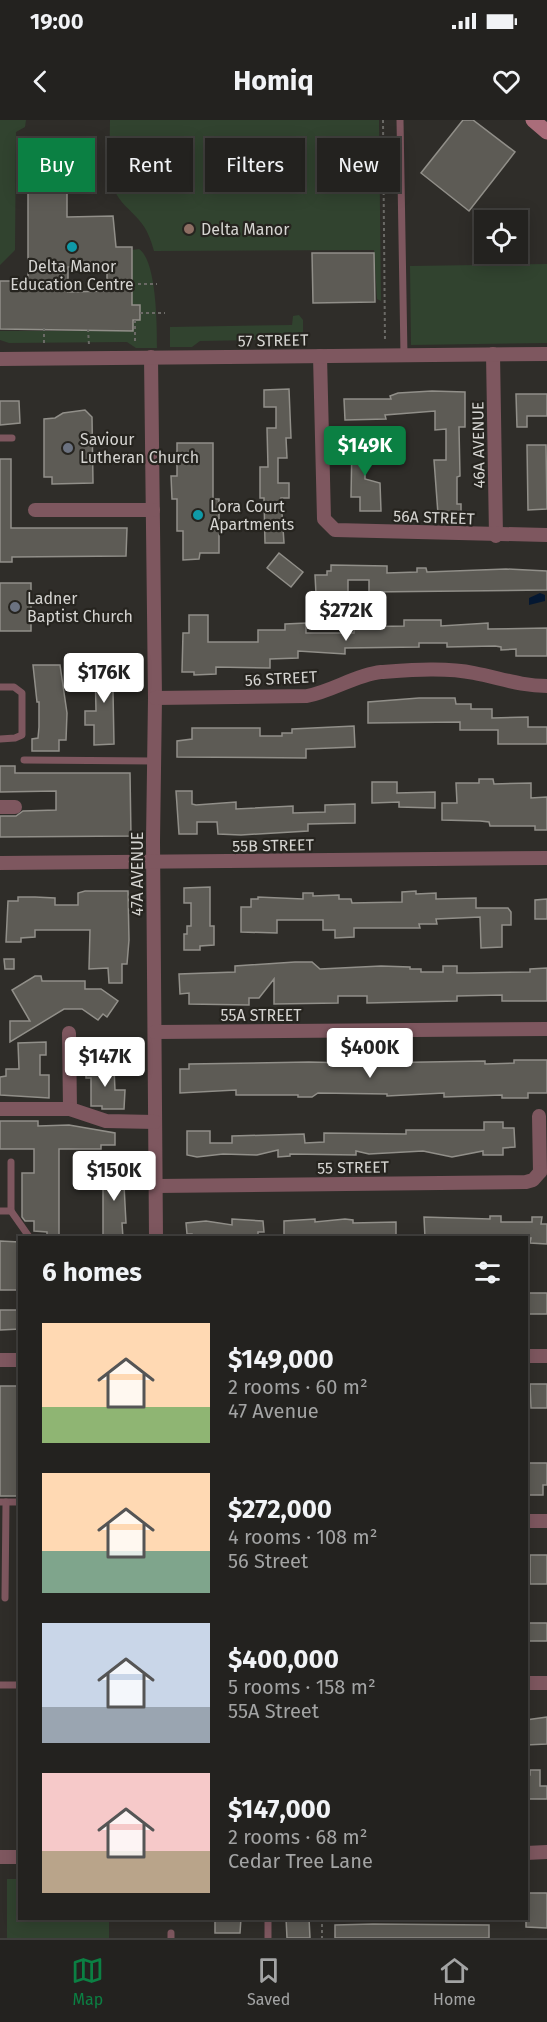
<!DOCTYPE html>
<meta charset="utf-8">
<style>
:root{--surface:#23221f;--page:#2f2f2c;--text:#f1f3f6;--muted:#a3a4a4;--line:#403f3d;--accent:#0b8043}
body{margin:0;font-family:"Fira Sans",sans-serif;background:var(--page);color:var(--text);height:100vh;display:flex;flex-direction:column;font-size:22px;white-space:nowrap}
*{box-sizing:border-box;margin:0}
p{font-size:20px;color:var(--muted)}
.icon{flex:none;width:33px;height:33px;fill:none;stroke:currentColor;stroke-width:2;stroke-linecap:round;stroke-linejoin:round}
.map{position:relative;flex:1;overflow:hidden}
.details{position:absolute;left:18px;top:1116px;width:510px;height:684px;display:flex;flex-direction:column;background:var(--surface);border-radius:0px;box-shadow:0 3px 15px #0003,0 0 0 2px var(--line)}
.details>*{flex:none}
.banner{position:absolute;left:18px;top:18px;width:512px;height:54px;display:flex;gap:12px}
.fabs{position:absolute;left:474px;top:90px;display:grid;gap:12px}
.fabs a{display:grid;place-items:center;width:54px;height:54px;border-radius:0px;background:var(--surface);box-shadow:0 3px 15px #0003,0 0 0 2px var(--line);font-size:30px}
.price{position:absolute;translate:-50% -51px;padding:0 14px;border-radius:6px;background:#fff;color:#222;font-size:20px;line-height:39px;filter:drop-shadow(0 2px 3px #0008)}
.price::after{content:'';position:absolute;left:50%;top:36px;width:18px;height:14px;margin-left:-9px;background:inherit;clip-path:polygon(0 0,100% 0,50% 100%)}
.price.current{background:var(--accent);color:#fff}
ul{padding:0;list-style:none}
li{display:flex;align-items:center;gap:18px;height:150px;padding:0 24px}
li span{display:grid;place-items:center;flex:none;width:168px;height:120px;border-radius:0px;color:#555}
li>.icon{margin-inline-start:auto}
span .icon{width:72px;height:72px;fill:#fffc;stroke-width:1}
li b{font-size:26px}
h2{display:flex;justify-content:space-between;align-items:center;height:72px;padding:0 24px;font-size:26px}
.tag{padding:0 21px;border-radius:0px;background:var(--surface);box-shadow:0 3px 15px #0003,0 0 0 2px var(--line);font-size:21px;line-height:54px}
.tag.current{background:var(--accent);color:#fff}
.status{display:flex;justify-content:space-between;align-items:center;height:42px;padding:0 30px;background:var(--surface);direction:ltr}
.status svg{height:16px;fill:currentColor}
header{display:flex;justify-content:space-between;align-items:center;height:78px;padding:0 24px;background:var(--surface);font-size:27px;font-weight:700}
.tab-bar{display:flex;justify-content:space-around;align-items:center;height:84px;border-top:2px solid var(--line);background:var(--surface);font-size:16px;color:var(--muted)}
.tab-bar a{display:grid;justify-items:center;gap:3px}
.tab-bar .current{color:var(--accent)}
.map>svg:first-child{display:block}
</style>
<div class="status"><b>19:00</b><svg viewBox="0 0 49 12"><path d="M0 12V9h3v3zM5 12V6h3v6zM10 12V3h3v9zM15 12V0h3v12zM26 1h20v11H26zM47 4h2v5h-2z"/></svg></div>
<header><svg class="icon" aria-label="back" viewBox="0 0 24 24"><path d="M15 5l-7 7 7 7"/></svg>Homiq<svg class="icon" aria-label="heart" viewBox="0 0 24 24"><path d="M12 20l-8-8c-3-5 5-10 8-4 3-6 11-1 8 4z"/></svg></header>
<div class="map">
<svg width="547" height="1818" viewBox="0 0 547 1818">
<rect width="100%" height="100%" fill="#2f2d29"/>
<g fill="#31432f">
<path d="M0 0H26L25 7 16 12 15 130 0 145Z"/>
<path d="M110 0H379L381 181 377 179 374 130 154 131C151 120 147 109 139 100 128 87 113 78 113 60L109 59Z"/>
<path d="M139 129C157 141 157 207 157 228H136L127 222 9 223 0 220V211H132L133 200H140V186L132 185V130Z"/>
<path d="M547 144V223L411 225 410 146Z"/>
<path d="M299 195 303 200V219L200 221 192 227H170V207L292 205 293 196Z"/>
<path d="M7 1759H19L20 1798 109 1799V1818H7Z"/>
</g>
<path fill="#051832" d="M540 473 545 475V481L529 485V478Z"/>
<g fill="#5d5b55" stroke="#918f89" stroke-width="1.5" fill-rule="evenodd">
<path d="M463 0H473L515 32 469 91 421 53Z"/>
<path d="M28 42H51V46L67 45V97L113 96 116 127H132V185H140V200H133V211L0 209V161H28ZM102 146 107 148V171L68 172V147Z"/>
<path d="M312 133H374L375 182 313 183Z"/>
<path d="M289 269 291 318H286L287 338H278V363H289V378H281L284 423H265L264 378H260V347H268L267 308H276V287H264V270Z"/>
<path d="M432 271 465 272V307H459L460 356 457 357V384H461V393L438 394 434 340H446V309L435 310V291L385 295 386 299 345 300 344 279H391L390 276 398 273Z"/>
<path d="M516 274H547V296H527V307H517Z"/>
<path d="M0 281H19L20 303 0 305Z"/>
<path d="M85 290 92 297 93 363 52 364V357H44V299L55 298 63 293Z"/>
<path d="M379 322V340H365V359L380 363 381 391H360V377H351L352 323Z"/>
<path d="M177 323H213V379H219V433H200L199 439 183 440V411H177V379H172L171 356H177Z"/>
<path d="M527 325H546L547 389 528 390Z"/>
<path d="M0 339H11V408H127L126 436 12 437V442H0Z"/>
<path d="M279 433 303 452 291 467 267 448Z"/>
<path d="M331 445 387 446V453L417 452V448H426L427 452 506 449 547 451V470L369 472V460H348V472H334L335 478H324V474H316L315 455H327V451H331Z"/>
<rect x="0" y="463" width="31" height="48"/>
<path d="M189 495H208V522H258V510H285V504L306 503V513H354V507L404 506V500H441V506L488 503V509L547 508V536H516V529L501 530V527L495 526 447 527V523H419V527L345 528V534L298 531V538L270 539V548L216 547V554L194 555V552H182L183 513H189Z"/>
<path d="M95 543H114V552H118V571H113L114 624 94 625V605H85V591H96Z"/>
<path d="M33 545H60L67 593 66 620H59V631H32V619L38 618 39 607V582H37Z"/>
<path d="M419 578H455L456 584H471V589H492V598L528 597V607H547V624H498V610H460V602L368 603V582Z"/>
<path d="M354 606 355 627 306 629V638L177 637V621L192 619V608H260V616H282V613H292V609Z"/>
<path d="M0 646H15V653H130L131 716 0 717V696H16L23 691 56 690V671L0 672Z"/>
<path d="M479 659H493L494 664 531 663V678L547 677V710H535V706H490L489 702 480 701 442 700V683H457L456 663H479Z"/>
<path d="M372 662H397V673L435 672V688L399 687V682L372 683Z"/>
<path d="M176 671H192V684L196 685 236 682V689L293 686V693L325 692V685L355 684V703L308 704V711L241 715 218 714 217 702H197V714H179Z"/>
<path d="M210 767V806H214V825L200 826V830H184V814H187V806H191V783H184V768Z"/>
<path d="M85 771H128L129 820 127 844H122V863H109L108 848 89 849 90 810H35V817L21 818V822H6L8 781H18V777H35L55 778V785H78V773Z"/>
<path d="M416 771V774L436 773V779L476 778V788H508L511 792V805H502V827L481 828 480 797 436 799 437 804H419L420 808H354V817L335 818V810H323V800H277V813L241 812V787H251V779H258V777L303 779V773H313V776L339 775V779H351L352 783 402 782V772Z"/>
<path d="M547 779V799H535V780Z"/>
<path d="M4 839H14V849H5Z"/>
<path d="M295 842H312L320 849 381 846 410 847V849H421V852H443V846H457V853H469L530 852V849L547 848V881H502V875L457 876V881L367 883V876H338V883L274 884V859L259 878H249V885L189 884V873L180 874 179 854 235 852V846Z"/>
<path d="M35 856H41L42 861H85V869H101L118 881 107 897 103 894 98 900 82 889H64L10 922V901H30L12 870Z"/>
<path d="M46 922V935H40V955H49V978L0 975V957L6 956V949H19L18 923Z"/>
<path d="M514 940H547V973H528V978H502V975L444 977V973L387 976V974L318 973 312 977H298V975H236V970L180 973V949H189V944L309 942 349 943 368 948V943L485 941V944L514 943Z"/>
<path d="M86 945 114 948 115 970H125L124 989H102V986H91V958H86Z"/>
<path d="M0 1001H38V1006L69 1005 115 1013V1025H101V1029H59V1118H47V1112L34 1111V1101H25L22 1097V1053H34V1029H0Z"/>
<path d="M484 1002H503V1008H514L515 1027 503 1028V1035H483V1031L452 1037 423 1031 369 1034 356 1031V1035L290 1034V1036L278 1037V1030L257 1035 223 1034 197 1037 187 1035V1011H210V1023H232V1016L304 1014 305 1023 324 1022V1013L406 1014V1010H484Z"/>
<path d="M123 1046 126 1103H122L123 1118H103V1047Z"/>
<path d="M490 1096H501V1102H532V1097H542L541 1104H547V1124L530 1123 531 1118H425L424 1097 490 1099Z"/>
<path d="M232 1099 263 1101 264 1112H258V1118H192V1114H187L186 1103 206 1101 232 1105Z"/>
<path d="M315 1099V1102L345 1099 353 1100V1103L396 1102V1118H284V1101Z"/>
<path d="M0 1121 19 1122 18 1170H0Z"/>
<rect x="526" y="1173" width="21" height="21"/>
<path d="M0 1190H20V1209L0 1210Z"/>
<path d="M530 1264H547V1288H531Z"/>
<rect x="0" y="1266" width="20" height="110"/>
<path d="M528 1343H547V1365H543V1375H529Z"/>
<rect x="530" y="1435" width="17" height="29"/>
<rect x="526" y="1503" width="21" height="18"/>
<path d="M547 1597V1624L526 1625V1600Z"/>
<path d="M530 1650H540V1666H547V1679H526V1655H530Z"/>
<path d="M526 1773H547V1808L526 1807Z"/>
<path d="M215 1798H241L240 1813H215Z"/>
<path d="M286 1798H309L310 1818H287Z"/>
<path d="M373 1804 489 1805V1818H335V1805Z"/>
</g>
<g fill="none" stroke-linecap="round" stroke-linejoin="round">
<g stroke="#6b6a66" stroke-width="2" stroke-dasharray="3 3" stroke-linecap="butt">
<path d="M383 0 385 222"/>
<path d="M132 164H157"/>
<path d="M140 193H165"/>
<path d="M135 200V224"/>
<path d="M44 208V225"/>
<path d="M88 209 89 225"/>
<path d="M322 1798V1818"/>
</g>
<g stroke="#7e575f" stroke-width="7">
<path d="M400 0 404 235"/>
<path d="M0 318H12"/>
<path d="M0 567H14L22 573V615L15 618 0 619"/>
<path d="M24 640 154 641"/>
<path d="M11 1042V1091"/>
<path d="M0 1091H11L30 1118"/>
<path d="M0 1382H20"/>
<path d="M5 1478 6 1382"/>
<path d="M0 1565H20"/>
<path d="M268 1798V1818"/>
<path d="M171 1813V1818"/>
</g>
<g stroke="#7e575f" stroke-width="14">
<path d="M493 234 496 416"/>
<path d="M320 236 324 399 335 410 547 415"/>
<path d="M151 237 155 578 153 721 156 1118"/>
<path d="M0 239 547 234"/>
<path d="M35 390H153"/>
<path d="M155 578 307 576C333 571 355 555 381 552 410 550 446 547 474 553 500 558 521 566 547 566"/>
<path d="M0 687H15"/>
<path d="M0 743 547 738"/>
<path d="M155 912 547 909"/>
<path d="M69 913 70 989"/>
<path d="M0 989H70L106 1001 155 1002"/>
<path d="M539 996 540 1052"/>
<path d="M156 1066 526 1062 533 1060 540 1052"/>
<path d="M526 1236H547"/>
<path d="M0 1240H20"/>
<path d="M526 1401H547"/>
<path d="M526 1563H547"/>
<path d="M526 1733 547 1732"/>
<path d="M0 1737H20"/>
</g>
<path stroke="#aa6d7a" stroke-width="15" d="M533 0 547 12"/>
</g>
<circle fill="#8d6e63" stroke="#26241f" stroke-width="2" cx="189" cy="109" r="6"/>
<g fill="#0f9aa8" stroke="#26241f" stroke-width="2">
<circle cx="72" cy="127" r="6"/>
<circle cx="198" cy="395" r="6"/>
</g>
<g fill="#6b7280" stroke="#26241f" stroke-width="2">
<circle cx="68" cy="328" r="6"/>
<circle cx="15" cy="487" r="6"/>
</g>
<g text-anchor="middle" stroke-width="4.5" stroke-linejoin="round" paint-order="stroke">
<g font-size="16" fill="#d5d4d1" stroke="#26241f" text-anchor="start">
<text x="201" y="115">Delta Manor</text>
<text x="72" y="152" text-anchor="middle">Delta Manor<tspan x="72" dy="18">Education Centre</tspan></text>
<text x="80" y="325">Saviour<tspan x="80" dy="18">Lutheran Church</tspan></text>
<text x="210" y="392">Lora Court<tspan x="210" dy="18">Apartments</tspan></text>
<text x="27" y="484">Ladner<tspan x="27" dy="18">Baptist Church</tspan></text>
</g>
<g font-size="16" fill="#d5d4d1" stroke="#26241f">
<text transform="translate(273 220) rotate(-1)" y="6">57 STREET</text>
<text transform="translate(478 325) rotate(-91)" y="6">46A AVENUE</text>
<text transform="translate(434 397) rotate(2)" y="6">56A STREET</text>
<text transform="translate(281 558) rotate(-3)" y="6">56 STREET</text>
<text transform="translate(273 725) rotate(-1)" y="6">55B STREET</text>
<text transform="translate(137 754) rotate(-90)" y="6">47A AVENUE</text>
<text x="261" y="901">55A STREET</text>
<text transform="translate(353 1047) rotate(-1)" y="6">55 STREET</text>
</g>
</g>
</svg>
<div class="fabs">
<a><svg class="icon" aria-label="locate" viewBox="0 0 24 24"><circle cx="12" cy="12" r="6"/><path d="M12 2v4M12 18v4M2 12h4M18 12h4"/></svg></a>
</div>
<b class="price current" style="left:365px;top:357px">$149K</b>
<b class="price" style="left:346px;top:522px">$272K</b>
<b class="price" style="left:104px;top:584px">$176K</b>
<b class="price" style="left:370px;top:959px">$400K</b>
<b class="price" style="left:105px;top:968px">$147K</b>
<b class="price" style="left:114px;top:1082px">$150K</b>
<div class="banner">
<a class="tag current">Buy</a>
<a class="tag">Rent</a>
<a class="tag">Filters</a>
<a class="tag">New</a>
</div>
<section class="details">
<h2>6 homes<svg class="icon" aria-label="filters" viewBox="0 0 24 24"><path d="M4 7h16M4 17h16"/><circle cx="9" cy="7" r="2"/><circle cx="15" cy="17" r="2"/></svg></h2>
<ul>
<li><span style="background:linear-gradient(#ffd9b3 70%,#8fb573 0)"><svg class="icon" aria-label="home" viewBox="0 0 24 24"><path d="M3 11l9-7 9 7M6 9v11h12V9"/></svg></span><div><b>$149,000</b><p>2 rooms · 60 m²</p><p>47 Avenue</p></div></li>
<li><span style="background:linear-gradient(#ffd9b3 65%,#7fa58c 0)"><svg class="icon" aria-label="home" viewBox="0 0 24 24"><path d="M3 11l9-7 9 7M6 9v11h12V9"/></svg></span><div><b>$272,000</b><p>4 rooms · 108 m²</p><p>56 Street</p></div></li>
<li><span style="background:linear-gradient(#c9d6e8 70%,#9aa5b1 0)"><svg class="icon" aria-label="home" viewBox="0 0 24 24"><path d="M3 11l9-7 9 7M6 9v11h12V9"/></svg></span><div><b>$400,000</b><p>5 rooms · 158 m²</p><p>55A Street</p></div></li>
<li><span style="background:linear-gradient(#f6c9c9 65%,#b9a48a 0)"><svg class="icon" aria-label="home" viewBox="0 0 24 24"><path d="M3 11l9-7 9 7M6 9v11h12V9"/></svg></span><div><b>$147,000</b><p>2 rooms · 68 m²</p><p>Cedar Tree Lane</p></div></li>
</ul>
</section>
</div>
<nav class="tab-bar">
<a class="current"><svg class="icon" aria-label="map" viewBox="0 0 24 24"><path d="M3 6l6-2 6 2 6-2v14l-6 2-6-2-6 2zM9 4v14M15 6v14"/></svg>Map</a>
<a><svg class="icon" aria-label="saved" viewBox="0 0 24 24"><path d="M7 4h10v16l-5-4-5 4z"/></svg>Saved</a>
<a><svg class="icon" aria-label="home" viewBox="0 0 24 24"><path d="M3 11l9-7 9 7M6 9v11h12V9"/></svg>Home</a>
</nav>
